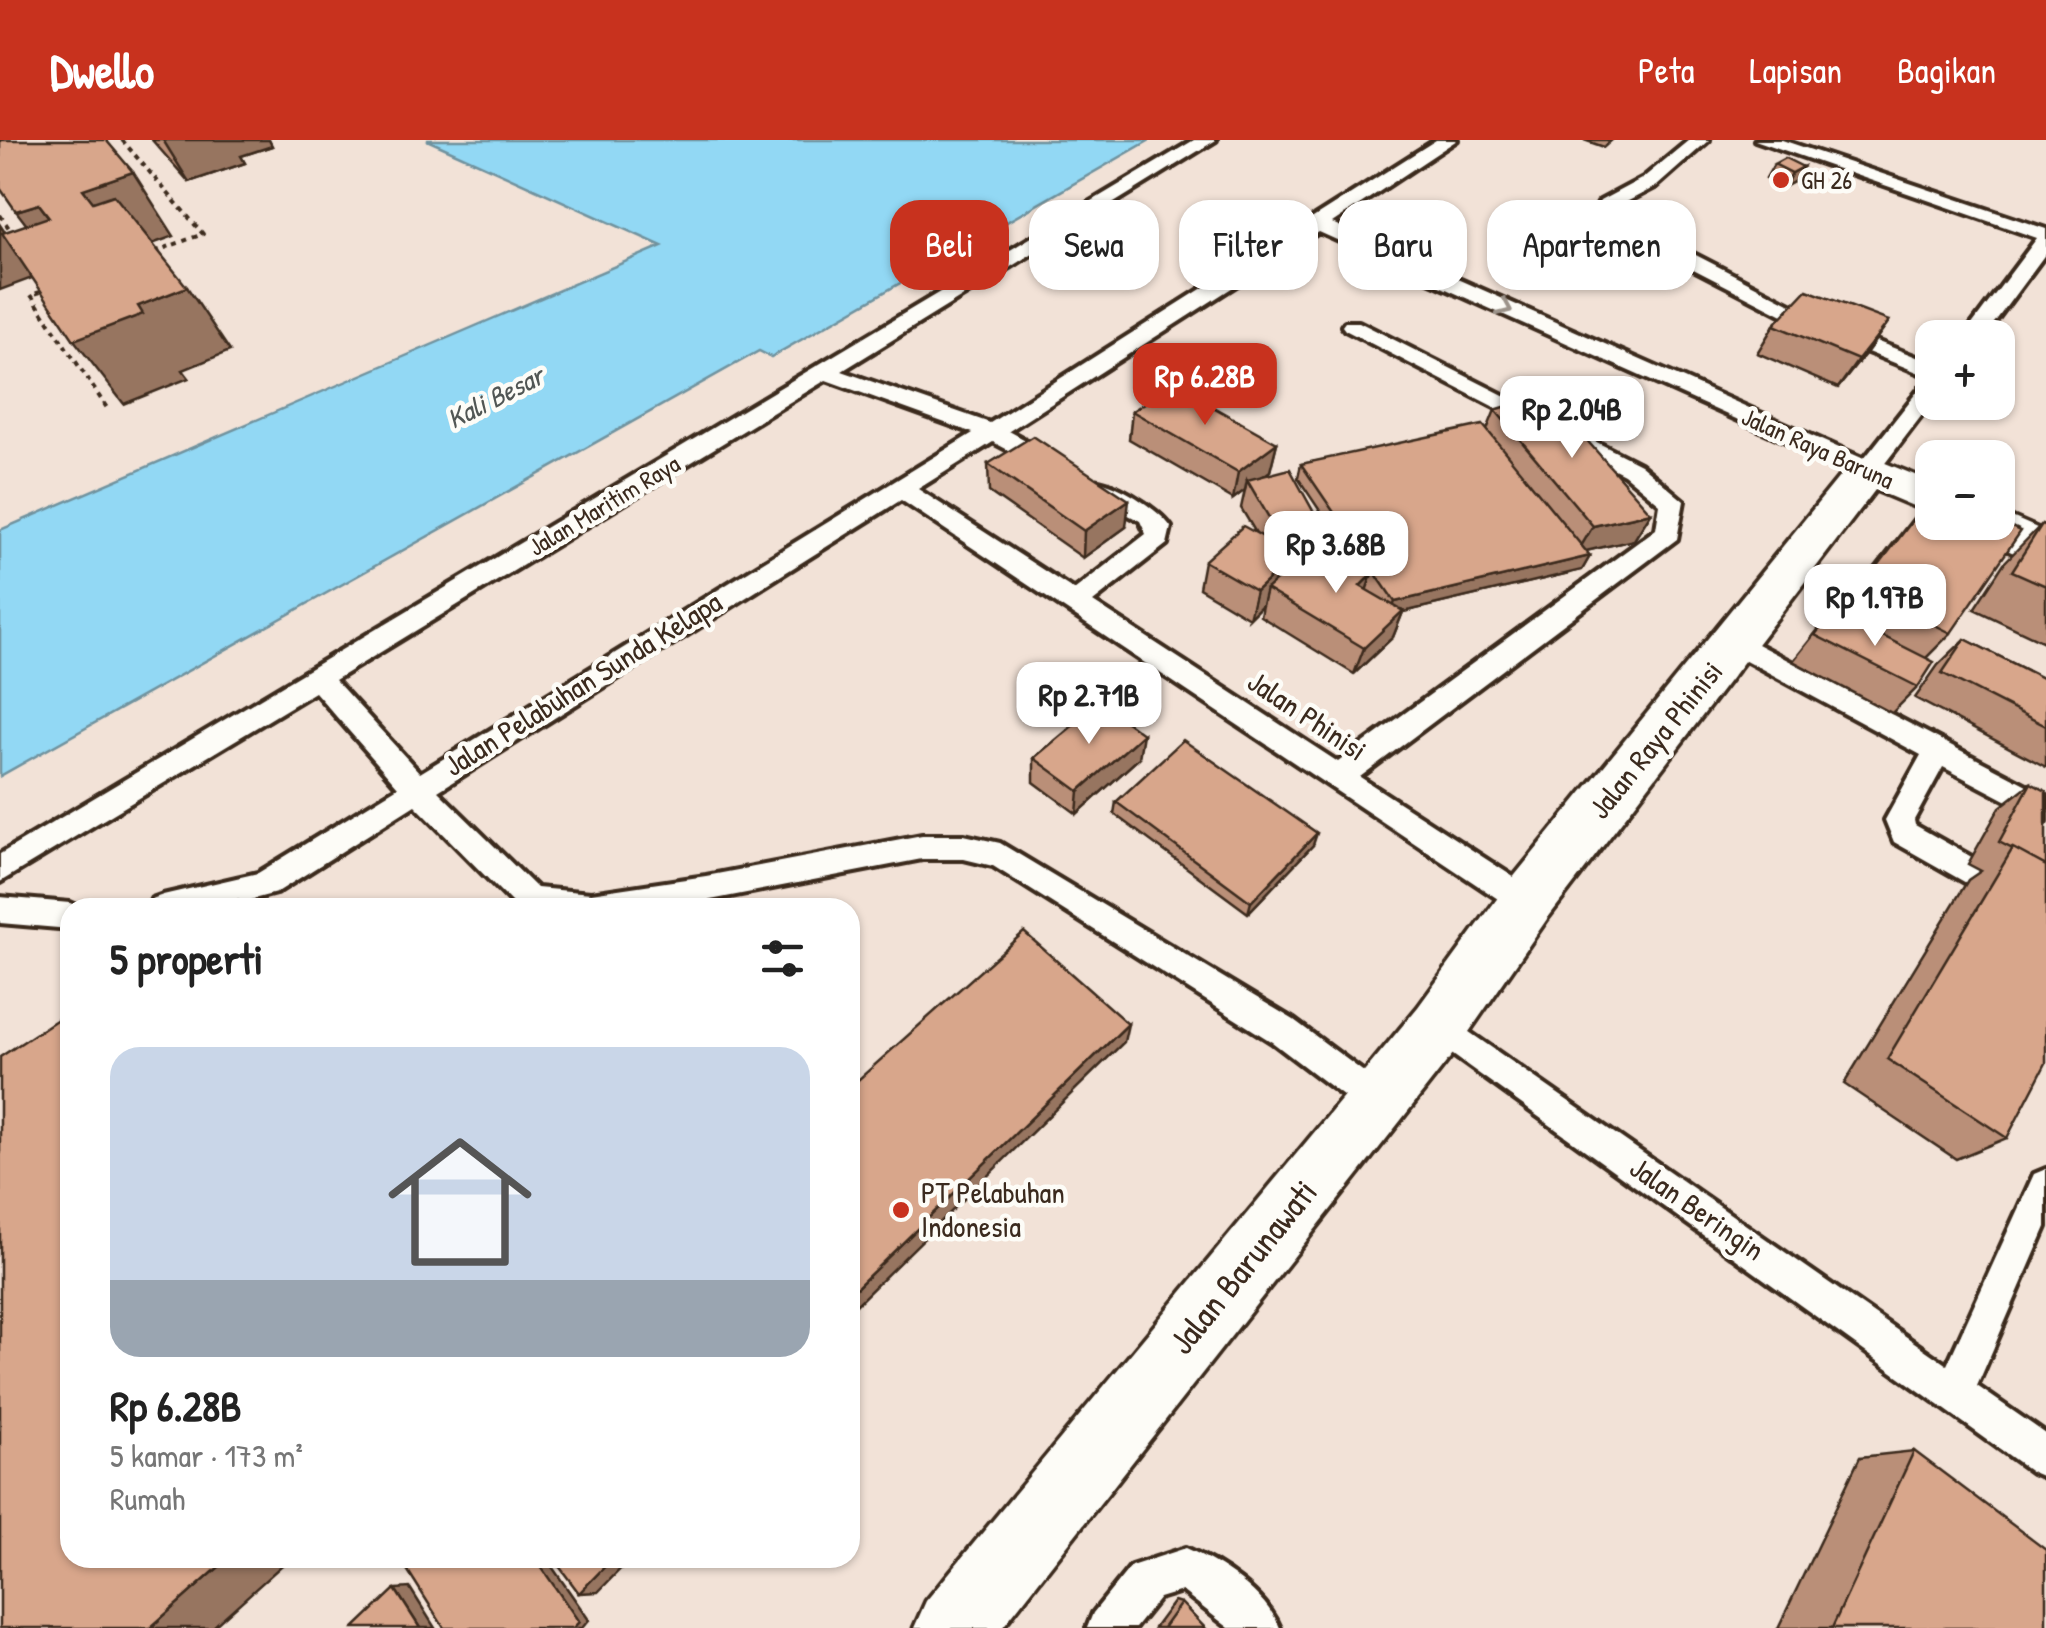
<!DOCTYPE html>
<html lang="id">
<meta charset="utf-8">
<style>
:root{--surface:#fff;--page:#f2f2f2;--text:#222;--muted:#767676;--line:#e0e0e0;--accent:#c8321e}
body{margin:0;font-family:"Patrick Hand",sans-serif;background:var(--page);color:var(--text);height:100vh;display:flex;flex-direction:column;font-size:38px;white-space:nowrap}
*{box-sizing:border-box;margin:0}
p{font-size:32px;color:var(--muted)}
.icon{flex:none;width:55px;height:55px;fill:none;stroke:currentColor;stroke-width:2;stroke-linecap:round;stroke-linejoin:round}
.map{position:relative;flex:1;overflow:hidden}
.panel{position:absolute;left:60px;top:758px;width:800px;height:670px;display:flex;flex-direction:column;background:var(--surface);border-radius:30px;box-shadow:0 2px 8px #0004}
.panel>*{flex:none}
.hud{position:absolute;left:890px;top:60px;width:950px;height:90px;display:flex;gap:20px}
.tools{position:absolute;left:1915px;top:180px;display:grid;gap:20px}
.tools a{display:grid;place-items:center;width:100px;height:100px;border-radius:20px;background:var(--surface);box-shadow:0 2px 8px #0004;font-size:50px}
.price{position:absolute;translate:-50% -85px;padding:0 22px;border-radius:20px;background:#fff;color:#222;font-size:32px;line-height:65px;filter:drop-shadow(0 2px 5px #0008)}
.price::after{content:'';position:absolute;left:50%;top:60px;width:30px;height:22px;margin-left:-15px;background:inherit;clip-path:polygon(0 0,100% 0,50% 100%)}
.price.current{background:var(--accent);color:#fff}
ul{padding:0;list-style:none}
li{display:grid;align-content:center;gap:20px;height:530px;padding:0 50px}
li+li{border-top:2px solid var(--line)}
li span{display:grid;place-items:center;height:310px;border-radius:30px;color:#555}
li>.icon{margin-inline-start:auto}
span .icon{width:180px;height:180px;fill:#fffc;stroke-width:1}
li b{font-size:42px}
h2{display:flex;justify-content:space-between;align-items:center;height:120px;padding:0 50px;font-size:42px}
.chip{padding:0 35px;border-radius:30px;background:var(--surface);box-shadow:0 2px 8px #0004;font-size:35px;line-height:90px}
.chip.current{background:var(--accent);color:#fff}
header{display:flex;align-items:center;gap:60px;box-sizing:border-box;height:140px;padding:0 50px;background:var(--accent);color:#fff}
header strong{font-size:48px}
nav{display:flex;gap:55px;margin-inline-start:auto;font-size:35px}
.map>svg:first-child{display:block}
</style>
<header>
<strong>Dwello</strong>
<nav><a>Peta</a><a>Lapisan</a><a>Bagikan</a></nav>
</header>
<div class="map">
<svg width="2046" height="1488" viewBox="0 0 2046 1488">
<rect width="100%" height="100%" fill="#f2e2d7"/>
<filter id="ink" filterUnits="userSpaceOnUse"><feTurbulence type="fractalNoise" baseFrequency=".01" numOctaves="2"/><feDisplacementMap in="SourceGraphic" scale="20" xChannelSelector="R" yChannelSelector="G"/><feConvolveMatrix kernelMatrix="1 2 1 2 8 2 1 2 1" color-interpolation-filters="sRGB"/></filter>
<g filter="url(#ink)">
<path fill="#92d8f4" stroke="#6f929e" stroke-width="2.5" d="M427 0H1150L771 217 759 211 0 636V390L662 106Z"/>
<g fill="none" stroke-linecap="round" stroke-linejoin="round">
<g stroke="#3b2a1e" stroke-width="8">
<g id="lane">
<path d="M1194 0H1216L842 231 990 283 1436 0H1457L1332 83 1864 319 1924 243 1932 241V262L1876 335 1868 338 1319 92 1009 291 1062 320 1066 325 1062 330H1046L993 302 918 349 1074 450 1146 394 1140 381 1086 353 1082 347 1086 341C1107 335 1159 369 1171 387L1167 404 1093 462 1338 622 1656 389 1660 364 1624 334 1345 190 1342 186 1345 182H1359L1640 324 1684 361 1677 399 1360 637 1538 753 1542 762 1538 771 1527 775 1516 771 901 360 438 651 537 748 591 753 706 736 922 695H964L1000 703 1294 880 1388 950 1393 961 1388 972 1376 977 1364 972 1272 902 993 726 964 719H922L669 768H517L415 665 276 753 220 768H148L152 759 163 755 258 733 398 647 315 552 0 742V714ZM826 240 973 293 420 633 335 540Z"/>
<path d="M1689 0H1709L1657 46 1617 67 1620 76 1822 180 1932 223V238L1808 188 1604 83 1598 65 1600 61 1643 38Z"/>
<path d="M1755 0H1782L2046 89V113L1983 198H1962L2037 98Z"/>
<path d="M1734 492 2046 655V681L1943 627 1914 680 1915 685 2046 759V788L1894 702 1885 680 1921 615 1725 509 1721 502 1725 495Z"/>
<path d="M0 757 70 763 81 768H70V789L0 783Z"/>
<path d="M1439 871 1947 1225 2034 1034 2046 1029V1087L1977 1246 2046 1294V1338L2032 1332 1428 897 1423 886 1428 875Z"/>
<path d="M1186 1408C1220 1423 1266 1453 1280 1488H1229L1182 1451 1159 1458 1135 1488H1087L1093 1473 1131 1426Z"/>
</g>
</g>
<g stroke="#3b2a1e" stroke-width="7">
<g id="street">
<path d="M1868 316 1932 342V374L1875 350 1547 779 1460 905 1002 1488H914L926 1461 1418 867 1507 745 1853 320Z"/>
<path d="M1998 371 2046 392V427L1968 393 1962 382H1998Z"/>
</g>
</g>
<g stroke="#3b2a1e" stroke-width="4" stroke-dasharray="5 5" stroke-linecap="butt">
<path d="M122 0 203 94 151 113"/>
<path d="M0 75 13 94"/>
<path d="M50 149 31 155 107 268"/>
</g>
<use href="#lane" fill="#fdfcf7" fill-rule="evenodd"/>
<use href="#street" fill="#fdfcf7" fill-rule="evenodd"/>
</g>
<g fill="#ba8f78" stroke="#3b2a1e" stroke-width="2.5">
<path d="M152 0H269L272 6 241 16 245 23 189 42Z"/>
<path d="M1584 0H1612L1604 7Z"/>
<path d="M1774 24 1803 27 1795 41 1784 47 1766 38Z"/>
<path d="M1889 181 1869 209 1838 248 1757 213 1774 185Z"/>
<path d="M1495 270 1651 373 1634 400 1586 411 1590 416 1582 430 1403 472 1393 497 1354 534 1260 476 1262 465 1249 478 1199 448 1204 421 1256 393 1241 368 1245 350 1233 359 1129 299 1132 271 1277 303 1270 331 1263 336 1323 413 1355 423 1298 338 1301 324 1487 290Z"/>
<path d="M988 324 1126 387 1083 418 989 352Z"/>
<path d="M1932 355 1951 493 1926 518 1918 547 1892 573 1793 521 1833 471 1838 474 1912 379Z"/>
<path d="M2042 384 2046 386V503L1974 469 2004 423Z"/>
<path d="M1965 499 2046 540V627L1915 558 1938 525Z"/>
<path d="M1034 618H1139L1077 674 1034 642Z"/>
<path d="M2031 643 2007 998 1956 1019 1844 944 1968 740 1981 731 1968 724 2000 667Z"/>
<path d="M1116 662 1313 705 1248 773 1114 674Z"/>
<path d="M1914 1311 2046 1488H1778L1860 1317Z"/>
<path d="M1174 1461 1181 1463 1205 1488H1154Z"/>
</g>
<g fill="#977461" stroke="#3b2a1e" stroke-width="2.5">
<path d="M163 0H269L272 6 241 16 245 23 189 42Z"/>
<path d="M1803 27 1795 41 1784 47 1792 33Z"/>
<path d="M133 32 174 96 127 113 83 49Z"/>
<path d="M39 64 86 128 65 135 16 71Z"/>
<path d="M0 85 35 137 0 150Z"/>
<path d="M187 147 230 211 183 230 189 238 124 264 74 200 138 166Z"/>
<path d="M1889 181 1869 209 1838 248 1858 220Z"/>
<path d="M1277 303 1270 331 1250 346 1247 340 1245 350 1233 359 1238 332Z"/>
<path d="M1129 360 1126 387 1083 418 1084 391Z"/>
<path d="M1651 373 1634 400 1577 413 1593 386Z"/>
<path d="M1328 398 1320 424 1266 449 1262 465 1249 478 1256 451 1278 430 1285 405Z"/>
<path d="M1590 416 1582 430 1403 472 1393 497 1354 534 1364 508 1389 476 1395 462Z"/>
<path d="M1372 434 1363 460 1360 446Z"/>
<path d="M1143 594 1139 618 1077 674 1079 651Z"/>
<path d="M1317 693 1313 705 1248 773 1251 762Z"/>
<path d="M1128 884 1124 902 850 1171V1154Z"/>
<path d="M229 1418H290L212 1488H150Z"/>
<path d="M535 1418H546L589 1480 582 1488H573Z"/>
<path d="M613 1418H631L598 1452 579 1453Z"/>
<path d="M410 1448 435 1488H420L395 1449Z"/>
</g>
<g fill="#d8a68b" stroke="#3b2a1e" stroke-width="2.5">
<path d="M0 0H106L133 32 83 49 93 62 114 55 187 147 138 166 143 174 74 200 2 93 49 77 39 64 16 71 0 48Z"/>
<path d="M1785 18 1803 27 1792 33 1774 24Z"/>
<path d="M1807 150 1889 181 1858 220 1774 185Z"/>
<path d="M1174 245 1277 303 1238 332 1132 271Z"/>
<path d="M1546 254 1651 373 1593 386 1495 270Z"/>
<path d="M1483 285 1590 416 1395 462 1301 324Z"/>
<path d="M1033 296 1129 360 1084 391 988 324Z"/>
<path d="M1290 329 1328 398 1285 405 1247 340Z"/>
<path d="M1932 355V382H1998V380L2021 391 1951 493 1861 448Z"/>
<path d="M2042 384 2046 386V446L2012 431Z"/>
<path d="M1243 386 1295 414 1256 451 1204 421Z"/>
<path d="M1329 408 1372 434 1360 446 1403 471 1364 508 1266 449 1307 413 1317 419Z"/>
<path d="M1833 471 1934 522 1918 547 1815 495Z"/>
<path d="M1965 499 2046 540V586L1942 533Z"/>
<path d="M1100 563 1143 594 1079 651 1034 618Z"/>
<path d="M1183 600 1317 693 1251 762 1116 662Z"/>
<path d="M2031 643 2046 651V726L1999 702Z"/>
<path d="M2013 708 2046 726V923L2007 998 1887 919Z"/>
<path d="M238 760 244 768H227Z"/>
<path d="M1024 792 1128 884 850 1154V947Z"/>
<path d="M70 871V1418H229L150 1488H0V917Z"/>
<path d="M1914 1311 2046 1410V1488H1832Z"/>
<path d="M409 1418H535L579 1482 573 1488H444L403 1423Z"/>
<path d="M553 1418H613L579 1453Z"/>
<path d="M395 1449 420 1488H354Z"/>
<path d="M1181 1463 1205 1488H1163Z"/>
</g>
<defs><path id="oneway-chevron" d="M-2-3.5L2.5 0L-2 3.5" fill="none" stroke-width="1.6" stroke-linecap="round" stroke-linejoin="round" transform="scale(2.5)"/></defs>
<use stroke="#9c938a" href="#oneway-chevron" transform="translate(1505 168) rotate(24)"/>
</g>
<g fill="#c8321e" stroke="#fdfcf7" stroke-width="4">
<circle cx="1781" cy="40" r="10"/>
<circle cx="901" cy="1070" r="10"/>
</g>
<g text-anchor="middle" stroke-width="9" stroke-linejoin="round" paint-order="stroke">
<g font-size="25" fill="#3b2a1e" stroke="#fdfcf7" text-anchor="start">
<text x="1801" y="49">GH 26</text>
</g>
<g font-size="25" fill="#3b2a1e" stroke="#fdfcf7">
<text transform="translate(1818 308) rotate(24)" y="9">Jalan Raya Baruna</text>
<text transform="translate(604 365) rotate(-31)" y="9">Jalan Maritim Raya</text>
</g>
<g font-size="28" font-style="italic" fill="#515654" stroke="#fdfcf7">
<text transform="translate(495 257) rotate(-27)" y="10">Kali Besar</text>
</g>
<g font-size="30" fill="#3b2a1e" stroke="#fdfcf7">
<text transform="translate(583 544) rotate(-32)" y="10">Jalan Pelabuhan Sunda Kelapa</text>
<text transform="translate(1307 576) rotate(34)" y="10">Jalan Phinisi</text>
<text transform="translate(1656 600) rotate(-51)" y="10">Jalan Raya Phinisi</text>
<text transform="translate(1697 1069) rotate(35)" y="10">Jalan Beringin</text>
</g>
<g font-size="30" fill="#3b2a1e" stroke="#fdfcf7" text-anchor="start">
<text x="921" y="1063">PT Pelabuhan<tspan x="921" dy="34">Indonesia</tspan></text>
</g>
<g font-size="35" fill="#3b2a1e" stroke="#fdfcf7">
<text transform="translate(1243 1127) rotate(-51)" y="12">Jalan Barunawati</text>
</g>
</g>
</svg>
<div class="tools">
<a>+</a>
<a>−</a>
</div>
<b class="price current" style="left:1205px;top:288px">Rp 6.28B</b>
<b class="price" style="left:1572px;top:321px">Rp 2.04B</b>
<b class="price" style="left:1336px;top:456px">Rp 3.68B</b>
<b class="price" style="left:1875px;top:509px">Rp 1.97B</b>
<b class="price" style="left:1089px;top:607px">Rp 2.71B</b>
<div class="hud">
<a class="chip current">Beli</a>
<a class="chip">Sewa</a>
<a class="chip">Filter</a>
<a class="chip">Baru</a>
<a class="chip">Apartemen</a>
</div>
<section class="panel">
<h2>5 properti<svg class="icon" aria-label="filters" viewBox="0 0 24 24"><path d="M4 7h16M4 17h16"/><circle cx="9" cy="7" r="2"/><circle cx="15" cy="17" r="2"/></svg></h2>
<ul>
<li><span style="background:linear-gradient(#c9d6e8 75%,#9aa5b1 0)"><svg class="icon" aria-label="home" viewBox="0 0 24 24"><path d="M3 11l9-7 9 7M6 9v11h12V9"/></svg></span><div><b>Rp 6.28B</b><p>5 kamar · 173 m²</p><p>Rumah</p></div></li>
</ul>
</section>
</div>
